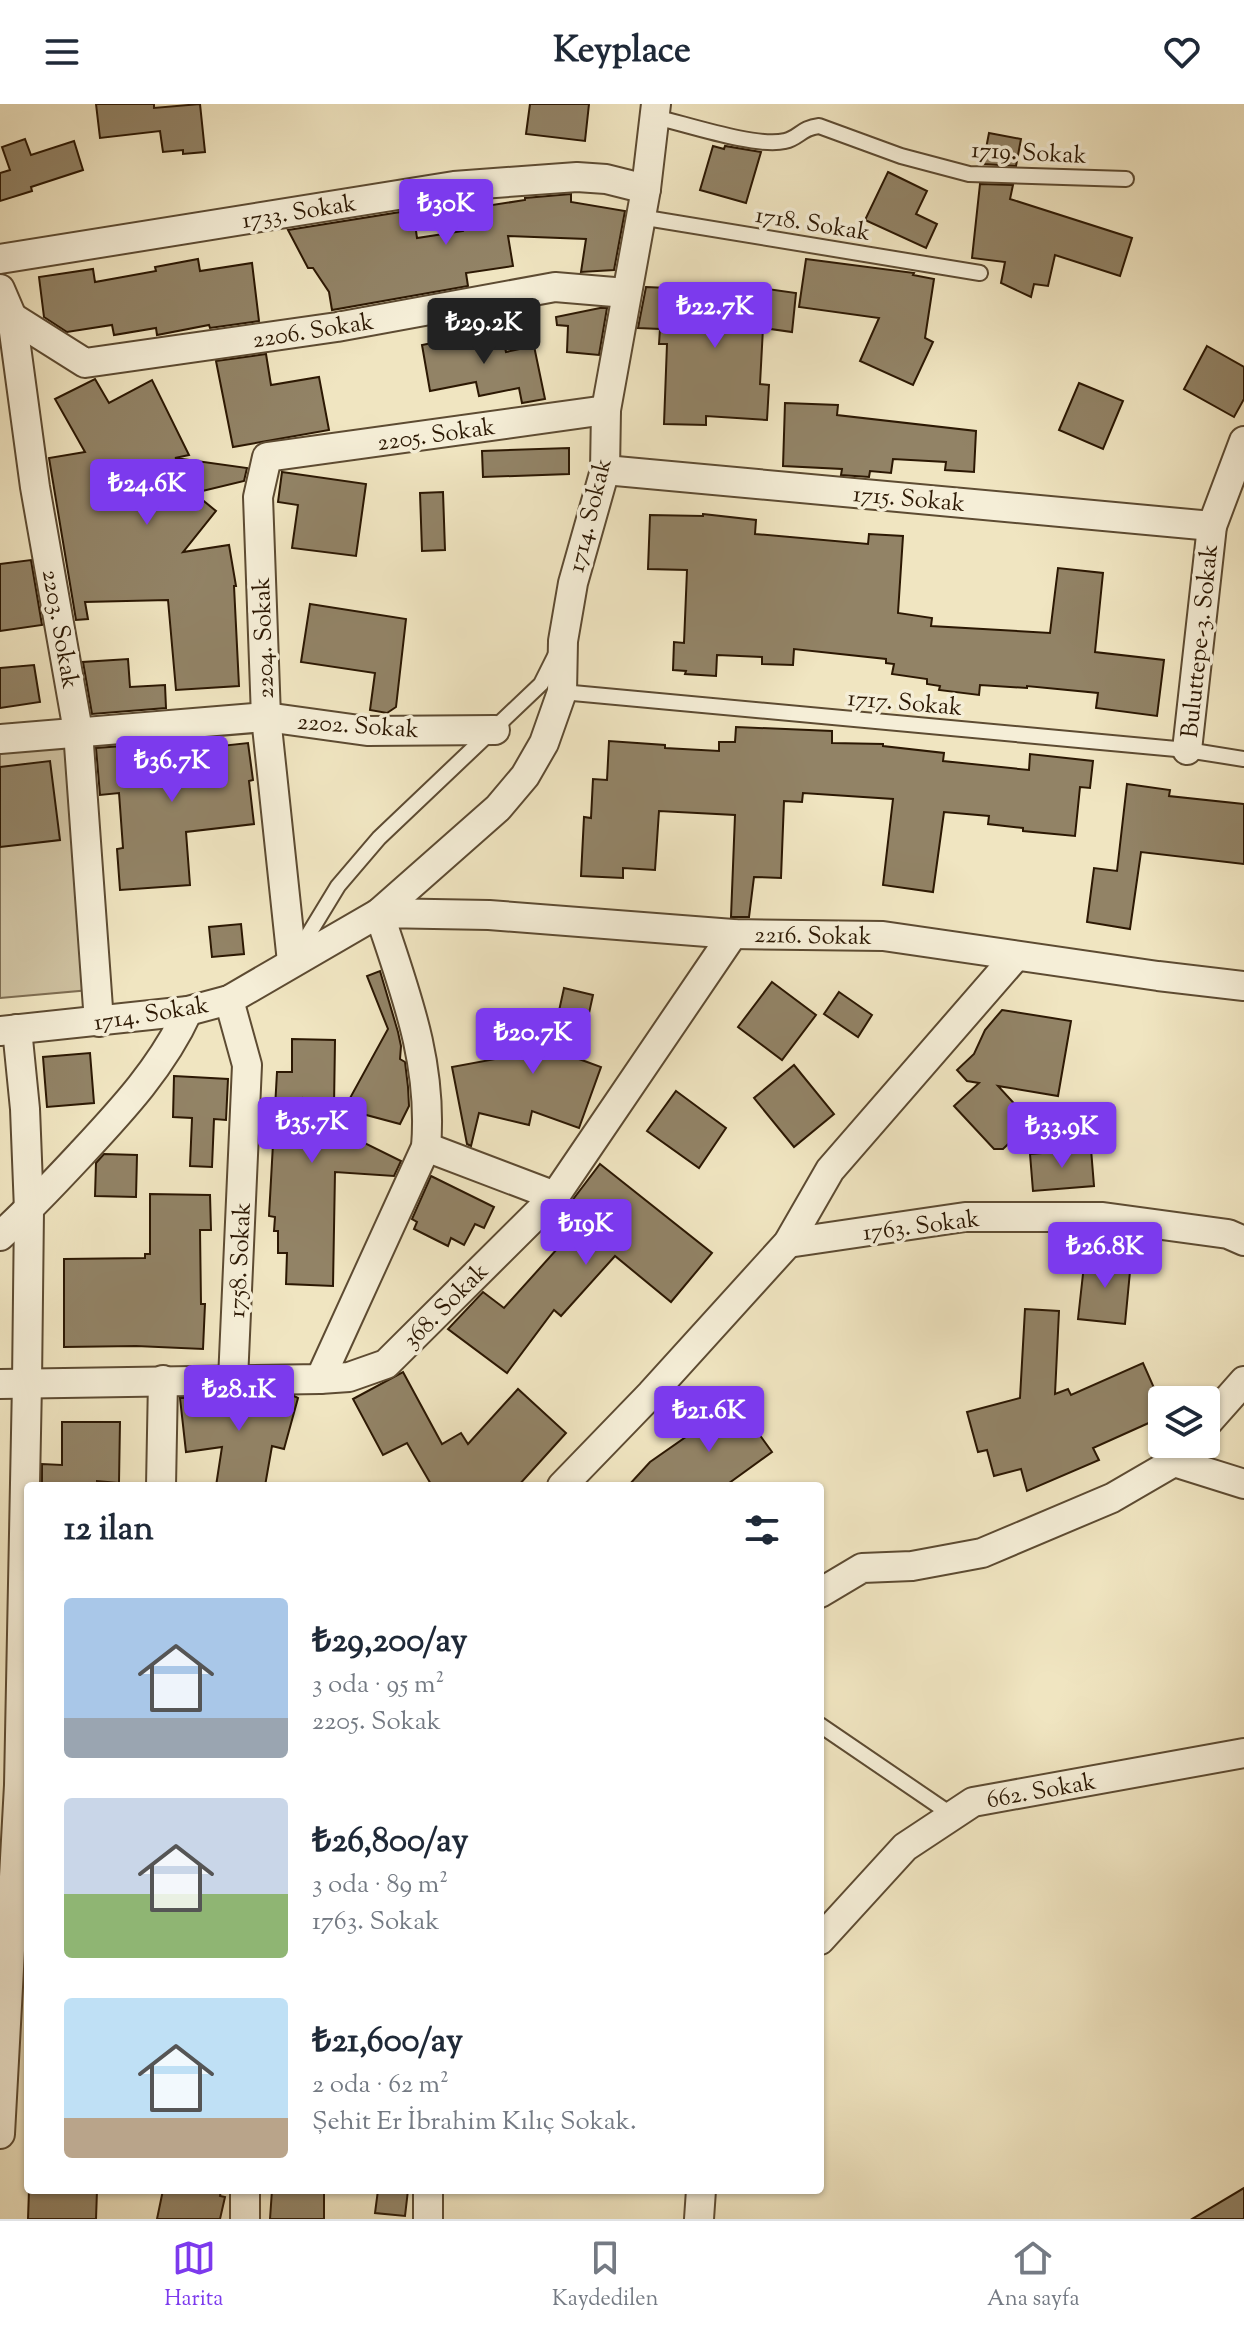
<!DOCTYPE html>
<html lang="tr">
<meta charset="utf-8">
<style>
:root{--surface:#fff;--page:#f6f6f7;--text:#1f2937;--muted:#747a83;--line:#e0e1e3;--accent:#7c3aed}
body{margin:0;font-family:"Sorts Mill Goudy",serif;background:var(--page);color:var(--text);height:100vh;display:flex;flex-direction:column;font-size:30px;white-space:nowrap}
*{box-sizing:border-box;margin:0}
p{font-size:26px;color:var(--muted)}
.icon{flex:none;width:44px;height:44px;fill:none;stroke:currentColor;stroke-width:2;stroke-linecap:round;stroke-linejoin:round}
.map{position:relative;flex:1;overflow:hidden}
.side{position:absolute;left:24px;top:1378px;width:800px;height:712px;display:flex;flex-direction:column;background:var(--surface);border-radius:8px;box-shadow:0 2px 6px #0004}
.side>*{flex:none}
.buttons{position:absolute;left:1148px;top:1282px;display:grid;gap:16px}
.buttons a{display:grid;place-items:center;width:72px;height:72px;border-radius:8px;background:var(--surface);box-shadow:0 2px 6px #0004;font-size:40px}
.price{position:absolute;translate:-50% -68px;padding:0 18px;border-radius:8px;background:var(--accent);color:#fff;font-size:26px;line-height:52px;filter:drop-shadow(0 2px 4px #0008)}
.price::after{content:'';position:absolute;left:50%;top:48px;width:24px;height:18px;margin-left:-12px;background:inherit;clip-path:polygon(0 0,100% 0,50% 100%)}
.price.selected{background:#222;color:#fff}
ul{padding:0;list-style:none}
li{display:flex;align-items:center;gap:24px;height:200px;padding:0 40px}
li span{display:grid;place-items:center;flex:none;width:224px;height:160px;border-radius:8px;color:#555}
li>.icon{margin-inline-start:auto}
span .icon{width:96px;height:96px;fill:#fffc;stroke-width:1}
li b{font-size:34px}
h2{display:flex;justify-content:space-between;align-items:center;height:96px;padding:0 40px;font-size:34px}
header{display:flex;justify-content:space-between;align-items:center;height:104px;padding:0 40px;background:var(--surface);font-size:36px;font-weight:800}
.tab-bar{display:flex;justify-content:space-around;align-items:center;height:112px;border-top:2px solid var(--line);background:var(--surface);font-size:22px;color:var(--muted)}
.tab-bar a{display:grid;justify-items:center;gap:4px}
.tab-bar .selected{color:var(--accent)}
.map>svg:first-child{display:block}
</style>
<header><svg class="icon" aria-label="menu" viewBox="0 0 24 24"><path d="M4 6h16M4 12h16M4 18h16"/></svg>Keyplace<svg class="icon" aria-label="heart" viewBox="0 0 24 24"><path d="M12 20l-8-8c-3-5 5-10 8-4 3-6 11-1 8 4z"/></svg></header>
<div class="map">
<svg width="1244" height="2115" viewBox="0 0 1244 2115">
<rect width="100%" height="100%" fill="#f0e5c1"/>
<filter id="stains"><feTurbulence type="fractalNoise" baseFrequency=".0025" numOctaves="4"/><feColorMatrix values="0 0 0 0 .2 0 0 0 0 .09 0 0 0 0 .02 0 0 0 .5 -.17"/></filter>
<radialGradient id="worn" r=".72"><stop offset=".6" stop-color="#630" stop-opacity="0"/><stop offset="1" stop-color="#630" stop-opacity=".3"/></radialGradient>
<path fill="#cfc2a1" stroke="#7e6d52" stroke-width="2" d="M67 643 90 886 0 894V649Z"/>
<g fill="#928366" stroke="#2c1803" stroke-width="2">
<path d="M96 0H154V4L200 0 205 48 183 50V46L163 48 160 27 100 34Z"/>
<path d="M530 0H589L585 37 526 30Z"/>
<path d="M989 29 1021 35 1016 62 983 60Z"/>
<path d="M25 35 31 51 74 37 83 66 31 83 32 87 0 97V69L10 66 2 43Z"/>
<path d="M713 42 724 45 725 42 761 48 746 99 700 86Z"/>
<path d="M888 68 927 87 916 110 937 120 926 144 865 116Z"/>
<path d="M980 80 1013 81 1010 95 1132 134 1120 172 1055 151 1048 182 1034 180 1031 193 1001 179 1005 158 972 154Z"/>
<path d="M571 90V98L625 107 614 166 581 168 586 135 508 132 513 162 466 169 468 182 332 206 329 188 313 164H308L288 126 413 106 417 134 463 127 460 106 525 96V94Z"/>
<path d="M198 155 200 167 252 159 259 217 210 224 209 221 157 231 156 224 114 231 112 221 67 228 44 213 39 173 93 165 95 178 156 167 155 163Z"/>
<path d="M806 155 914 169 913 171 934 175 925 234 933 238 913 281 860 257 879 214 799 203Z"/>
<path d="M646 183 711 186 710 191 759 195 761 184 796 189 792 228 763 224 760 280 769 281 767 316 706 312V321L664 320 667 240H659L660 225 638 224Z"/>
<path d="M600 204H607L599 251 567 248 568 222 557 221 556 213Z"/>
<path d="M491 227H501L506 248 534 242 545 295 522 299 519 284 479 292 476 278 430 287 422 241Z"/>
<path d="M1207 242 1244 263V295L1234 313 1184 285Z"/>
<path d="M266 250 271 281 319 273 329 326 233 343 216 257Z"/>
<path d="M95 275 109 299 152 276 189 351 175 354 247 364 244 377 194 389 216 407 183 448 229 441 236 482H234L239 582 176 586 168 496 85 498 88 515 76 516 49 354 85 348 55 295Z"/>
<path d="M1079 279 1123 297 1103 345 1059 326Z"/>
<path d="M785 299 838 301 837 311 976 327 974 368 945 366 946 358 893 355 891 369 870 367 869 373 841 371 842 365 783 362Z"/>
<path d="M569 344V370L483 373 482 347Z"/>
<path d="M282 368 366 380 356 452 292 444 298 401 278 398Z"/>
<path d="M443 388 445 446 422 447 420 389Z"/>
<path d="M703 410 756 416 755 430 868 440 869 430 903 432 898 509 932 514 931 522 1050 529 1058 464 1103 469 1095 548 1164 556 1157 612 1096 604 1098 589 1027 582V584L980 581 979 591 939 586 940 582 927 580V575L892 570 894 560 886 559V555L794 545 793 561 762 560V553L717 551 716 572 685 570 686 567 673 566 674 538 684 539 687 466 648 465 650 411 703 412Z"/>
<path d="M31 456 42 521 0 527V460Z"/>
<path d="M310 500 406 515 396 603 387 609 370 606 375 569 301 558Z"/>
<path d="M128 555 130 583 165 581 166 604 92 610 83 558Z"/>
<path d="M34 561 40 598 0 604V564Z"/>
<path d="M736 623 832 627V639L883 640V642L944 649 943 657 1029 666 1030 650 1093 657 1090 684 1080 683 1075 732 1023 727V724L988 720 989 712 944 708 933 788 883 781 893 695 803 689 802 698 784 697 781 774 754 773 749 813H731L735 711 659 707 655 766 623 764V774L581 772 584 713 591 714 593 675 607 676 609 637 665 641V644L719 647V638H735Z"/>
<path d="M176 638V647L248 639 253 676 249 677 254 720 186 728 190 781 120 786 117 745 123 744 119 689 100 691 96 644Z"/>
<path d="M50 657 60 736 0 743V663Z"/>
<path d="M1127 680 1170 686 1169 692 1244 700V760L1141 748 1130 825 1087 818 1094 764 1117 767Z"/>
<path d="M241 820 244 850 212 853 209 823Z"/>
<path d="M380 867 398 928 401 942 400 955 405 958 408 983 409 1002 400 1020 344 1005 388 925 367 872Z"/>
<path d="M772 878 816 911 782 956 738 923Z"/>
<path d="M564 884 593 891 579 955 601 963 579 1024 532 1007 529 1021 479 1009 471 1042 467 1040 452 963 501 954 506 937 550 948Z"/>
<path d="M839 888 872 911 858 933 824 910Z"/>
<path d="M1002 906 1071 917 1058 992 998 982 1031 1018 1003 1045H994L954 1002 979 979 967 977 957 966 974 950 985 926Z"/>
<path d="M292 935 335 936 334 1002 303 994 298 1007 334 1024 336 1019V1025L401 1057 394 1072 335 1068 333 1182 286 1180 287 1149H278V1127H274L275 1113 269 1112 277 968H292Z"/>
<path d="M90 949 94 999 47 1003 43 953Z"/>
<path d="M794 961 834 1010 794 1043 754 994Z"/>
<path d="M174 972 228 975 226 1016 214 1015 212 1063 190 1062 192 1014 173 1013Z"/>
<path d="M676 987 726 1024 699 1064 647 1027Z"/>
<path d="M1091 1045 1094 1082 1033 1087 1030 1050Z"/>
<path d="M104 1050 137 1051 136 1093 95 1092 96 1059Z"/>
<path d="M600 1060 712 1149 671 1198 615 1152 561 1212 554 1206 507 1269 448 1225 483 1188 504 1204 584 1115 568 1102Z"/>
<path d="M431 1072 494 1103 484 1124 475 1120 464 1141 451 1134 448 1142 414 1125 417 1118 412 1115Z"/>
<path d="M150 1090 210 1091 211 1126H200L201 1200H205L203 1245 136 1242 64 1243V1155L145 1154V1150H150Z"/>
<path d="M1085 1152 1131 1157 1125 1220 1078 1215Z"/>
<path d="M1025 1205 1059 1207 1055 1290 1068 1285 1071 1291 1143 1259 1162 1302V1313L1093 1344 1099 1356 1027 1387 1021 1365 994 1372 987 1346 978 1348 967 1308 1020 1294Z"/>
<path d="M403 1268 442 1340 461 1329 468 1340 518 1285 566 1329 518 1382H432L407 1339 383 1351 353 1295Z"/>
<path d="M294 1292 298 1294 284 1345 272 1342 265 1382H216L222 1343 186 1348 180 1294Z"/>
<path d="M736 1298 772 1348 725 1382H628L650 1358Z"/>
<path d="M62 1318H120L119 1379 97 1377V1382H42V1360L62 1361Z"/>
<path d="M1244 2084V2115H1192Z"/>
<path d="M29 2086H97L96 2115H28Z"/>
<path d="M163 2086H221L220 2092 225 2093 220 2115H157Z"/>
<path d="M272 2086H324V2115H270Z"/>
<path d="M378 2086H408L405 2112 375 2109Z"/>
</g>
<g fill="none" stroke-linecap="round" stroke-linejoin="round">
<g stroke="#5d4b32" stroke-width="18">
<g id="service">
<path d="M655 13C686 20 756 44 785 37 799 34 801 24 819 22L901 52 969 70 1126 75"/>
<path d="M640 113 980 169"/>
<path d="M562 588 1187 646 1244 655"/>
<path d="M296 851 338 782 379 734 541 580 557 548"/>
<path d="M820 1621 952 1711"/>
</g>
</g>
<g stroke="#5d4b32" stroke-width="32">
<g id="minor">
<path d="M0 155 454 82 577 73 606 75 646 85"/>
<path d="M0 185 12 213 35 383 78 627 99 918"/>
<path d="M12 213 85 259 337 223 555 183 626 189"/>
<path d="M605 366 1212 422"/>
<path d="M0 635 266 613 367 627 495 626"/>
<path d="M1187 646 1212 422 1244 337"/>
<path d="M292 858 266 613 258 393 267 353 606 306"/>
<path d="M229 896 247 961 233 1276"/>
<path d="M0 927 188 907 229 896 379 809 498 704 525 672 544 639 562 588 563 537 573 479 605 366 606 306 646 85 656 0"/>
<path d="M426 1043 555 1092"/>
<path d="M0 1132C29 1106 55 1078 82 1049 123 1005 163 962 188 907"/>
<path d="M788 1139 965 1113H1103L1228 1130 1244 1137"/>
<path d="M320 1275 426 1043C433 958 405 888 379 809L489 811 733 830 883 832 1158 872 1244 882"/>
<path d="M0 1280 320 1275 349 1273 386 1260 555 1092 733 830"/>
<path d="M1206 1320 1244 1277"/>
<path d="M1174 1358 1244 1380"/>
<path d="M161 1382 163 1276"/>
<path d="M562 1382 651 1290 788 1139 830 1066 1016 852"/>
<path d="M820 1489 862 1464 912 1462 982 1449 1112 1394 1174 1358 1189 1340"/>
<path d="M820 1836 905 1743 973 1698 1244 1649"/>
<path d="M0 2030 19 1681 27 1279 29 1106 25 1005 17 925"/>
<path d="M245 2086V2115"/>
<path d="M428 2115V2086"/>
<path d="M699 2115 701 2086"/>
</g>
</g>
<use href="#service" stroke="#f5eed7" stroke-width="14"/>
<use href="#minor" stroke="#f5eed7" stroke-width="28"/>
</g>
<g text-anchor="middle" stroke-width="7" stroke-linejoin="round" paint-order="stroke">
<g font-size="24" fill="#2c1803" stroke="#f5eed7">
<text transform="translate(1029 48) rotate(3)" y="8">1719. Sokak</text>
<text transform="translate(299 107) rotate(-9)" y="8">1733. Sokak</text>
<text transform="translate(813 119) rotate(9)" y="8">1718. Sokak</text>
<text transform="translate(313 226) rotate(-9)" y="8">2206. Sokak</text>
<text transform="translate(436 330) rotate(-8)" y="8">2205. Sokak</text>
<text transform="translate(909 394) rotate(5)" y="8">1715. Sokak</text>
<text transform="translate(589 411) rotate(-76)" y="8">1714. Sokak</text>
<text transform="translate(61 525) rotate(80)" y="8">2203. Sokak</text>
<text transform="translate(263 534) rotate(-92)" y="8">2204. Sokak</text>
<text transform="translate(1199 537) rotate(-84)" y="8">Buluttepe-3. Sokak</text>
<text transform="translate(905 598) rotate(5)" y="8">1717. Sokak</text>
<text transform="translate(358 621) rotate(4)" y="8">2202. Sokak</text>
<text transform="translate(813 831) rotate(1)" y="8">2216. Sokak</text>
<text transform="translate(151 909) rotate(-9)" y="8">1714. Sokak</text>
<text transform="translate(921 1121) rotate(-7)" y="8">1763. Sokak</text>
<text transform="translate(239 1156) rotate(-87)" y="8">1758. Sokak</text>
<text transform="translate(445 1201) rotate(-45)" y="8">368. Sokak</text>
<text transform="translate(1041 1686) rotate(-10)" y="8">662. Sokak</text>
</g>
</g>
<rect width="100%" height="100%" filter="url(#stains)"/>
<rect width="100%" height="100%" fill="url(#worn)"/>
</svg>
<div class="buttons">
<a><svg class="icon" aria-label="layers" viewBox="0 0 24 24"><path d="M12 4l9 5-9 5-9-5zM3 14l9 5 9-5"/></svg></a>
</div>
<b class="price" style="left:446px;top:143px">₺30K</b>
<b class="price" style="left:715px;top:246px">₺22.7K</b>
<b class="price selected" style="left:484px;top:262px">₺29.2K</b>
<b class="price" style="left:147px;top:423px">₺24.6K</b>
<b class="price" style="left:172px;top:700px">₺36.7K</b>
<b class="price" style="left:533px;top:972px">₺20.7K</b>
<b class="price" style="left:312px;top:1061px">₺35.7K</b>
<b class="price" style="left:1062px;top:1066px">₺33.9K</b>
<b class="price" style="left:586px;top:1163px">₺19K</b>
<b class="price" style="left:1105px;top:1186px">₺26.8K</b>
<b class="price" style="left:239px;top:1329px">₺28.1K</b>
<b class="price" style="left:709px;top:1350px">₺21.6K</b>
<section class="side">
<h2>12 ilan<svg class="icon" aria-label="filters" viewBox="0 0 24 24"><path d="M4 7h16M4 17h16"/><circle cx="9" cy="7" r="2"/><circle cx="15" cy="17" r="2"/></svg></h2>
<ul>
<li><span style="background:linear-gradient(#a9c7e8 75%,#9aa5b1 0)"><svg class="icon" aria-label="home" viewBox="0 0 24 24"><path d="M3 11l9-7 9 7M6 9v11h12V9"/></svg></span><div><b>₺29,200/ay</b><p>3 oda · 95 m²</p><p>2205. Sokak</p></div></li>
<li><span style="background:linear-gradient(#c9d6e8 60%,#8fb573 0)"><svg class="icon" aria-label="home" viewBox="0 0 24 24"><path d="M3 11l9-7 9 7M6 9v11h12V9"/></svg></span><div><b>₺26,800/ay</b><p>3 oda · 89 m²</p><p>1763. Sokak</p></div></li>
<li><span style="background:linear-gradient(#bfe0f5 75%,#b9a48a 0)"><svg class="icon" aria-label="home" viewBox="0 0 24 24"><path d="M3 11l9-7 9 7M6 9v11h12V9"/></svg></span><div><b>₺21,600/ay</b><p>2 oda · 62 m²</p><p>Şehit Er İbrahim Kılıç Sokak.</p></div></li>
</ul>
</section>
</div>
<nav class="tab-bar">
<a class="selected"><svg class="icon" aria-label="map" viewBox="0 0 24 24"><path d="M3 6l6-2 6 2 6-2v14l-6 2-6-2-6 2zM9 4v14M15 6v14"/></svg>Harita</a>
<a><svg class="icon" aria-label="saved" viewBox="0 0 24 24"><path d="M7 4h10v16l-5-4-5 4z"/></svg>Kaydedilen</a>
<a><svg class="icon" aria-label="home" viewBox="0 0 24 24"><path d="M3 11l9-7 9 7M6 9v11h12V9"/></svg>Ana sayfa</a>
</nav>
